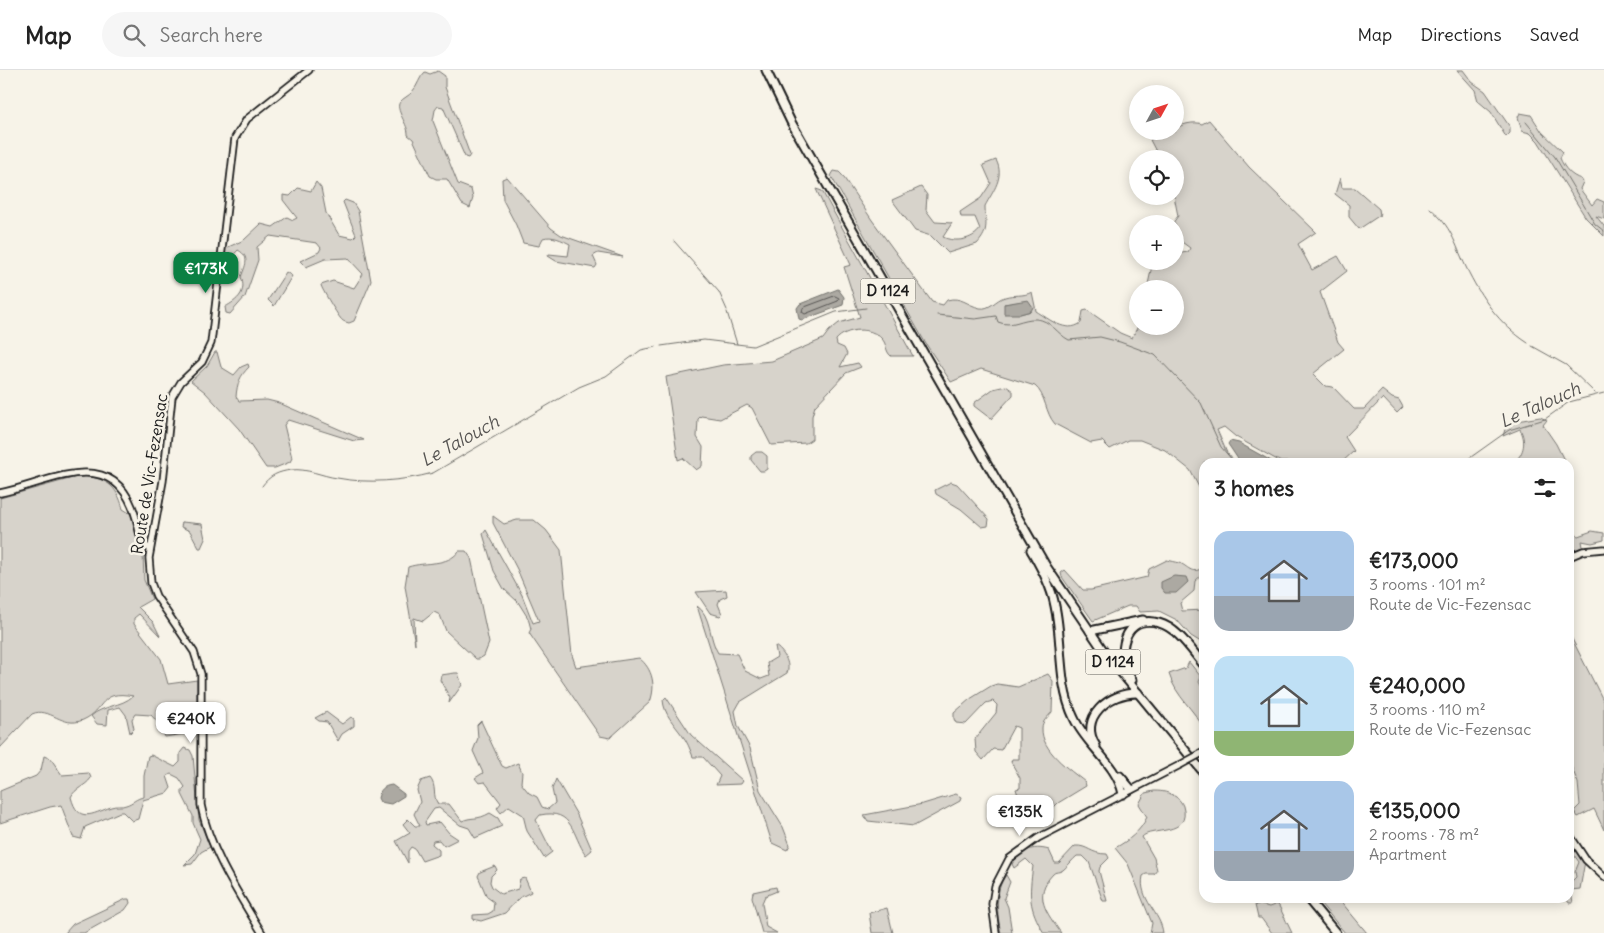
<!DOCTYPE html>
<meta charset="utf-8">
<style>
:root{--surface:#fff;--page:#f6f6f6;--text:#222;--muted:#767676;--line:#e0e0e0;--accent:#0b8043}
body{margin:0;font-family:Delius,sans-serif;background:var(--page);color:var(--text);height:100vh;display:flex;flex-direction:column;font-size:19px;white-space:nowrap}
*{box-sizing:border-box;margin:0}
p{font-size:16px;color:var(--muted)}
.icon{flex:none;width:28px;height:28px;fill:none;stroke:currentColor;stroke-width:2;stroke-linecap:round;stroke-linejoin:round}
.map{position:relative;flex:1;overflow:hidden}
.side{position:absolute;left:1199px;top:388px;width:375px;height:445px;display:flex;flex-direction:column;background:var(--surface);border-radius:15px;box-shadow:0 2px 12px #0003}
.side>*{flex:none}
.needle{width:32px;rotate:50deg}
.fabs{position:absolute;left:1129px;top:15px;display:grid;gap:10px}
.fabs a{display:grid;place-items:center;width:55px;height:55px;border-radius:50%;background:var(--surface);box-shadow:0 2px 12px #0003;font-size:25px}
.price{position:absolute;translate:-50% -42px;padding:0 11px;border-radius:10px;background:#fff;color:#222;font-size:16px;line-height:32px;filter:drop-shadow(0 1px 2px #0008)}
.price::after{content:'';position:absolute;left:50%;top:30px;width:15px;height:11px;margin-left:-8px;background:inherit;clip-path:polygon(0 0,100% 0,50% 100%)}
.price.active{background:var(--accent);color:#fff}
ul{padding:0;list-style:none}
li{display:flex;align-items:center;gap:15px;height:125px;padding:0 15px}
li span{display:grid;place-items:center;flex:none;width:140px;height:100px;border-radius:15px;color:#555}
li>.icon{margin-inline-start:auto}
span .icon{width:60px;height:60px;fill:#fffc;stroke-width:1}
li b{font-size:21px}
h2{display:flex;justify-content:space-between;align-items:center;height:60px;padding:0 15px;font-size:21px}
header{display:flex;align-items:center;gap:30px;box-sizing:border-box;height:70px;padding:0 25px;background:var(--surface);border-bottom:1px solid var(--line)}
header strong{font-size:24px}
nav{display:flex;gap:28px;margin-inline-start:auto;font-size:18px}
.search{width:350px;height:45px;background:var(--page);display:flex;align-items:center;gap:12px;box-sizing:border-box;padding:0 18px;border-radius:28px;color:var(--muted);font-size:19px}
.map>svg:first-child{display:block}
</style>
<header>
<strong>Map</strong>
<div class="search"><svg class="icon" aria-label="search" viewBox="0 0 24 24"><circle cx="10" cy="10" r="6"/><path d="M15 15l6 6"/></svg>Search here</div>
<nav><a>Map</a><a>Directions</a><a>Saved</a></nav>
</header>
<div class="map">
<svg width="1604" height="863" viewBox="0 0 1604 863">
<rect width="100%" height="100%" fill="#f7f3e8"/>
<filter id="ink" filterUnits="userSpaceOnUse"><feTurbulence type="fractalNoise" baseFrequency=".02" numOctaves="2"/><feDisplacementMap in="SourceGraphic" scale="10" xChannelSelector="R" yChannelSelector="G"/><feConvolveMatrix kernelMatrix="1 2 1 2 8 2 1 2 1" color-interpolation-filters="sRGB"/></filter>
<g filter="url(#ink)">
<g fill="#d7d3cb" stroke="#7a7874" fill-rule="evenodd">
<path d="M1457 0H1463L1472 12 1485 21 1510 57V63L1506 67 1491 42 1478 31 1475 20Z"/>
<path d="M438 1 445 6V17L470 85 468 88 465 87 443 37 438 36 435 40 433 51 458 114 471 119 473 128 470 138 462 134 447 109H436L430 106 413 69 408 65C409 55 394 39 400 32 403 28 409 26 412 22 418 16 419 7 425 2L430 4Z"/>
<path d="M1520 43 1531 45 1542 62 1563 82 1560 88C1564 98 1571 106 1581 109L1583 112 1580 119 1592 135 1597 129 1604 132V149L1596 146 1604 156V166L1586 148 1538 71 1530 63 1522 61 1518 47Z"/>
<path d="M1209 50 1249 97 1316 162 1298 174 1312 200 1338 186 1347 201 1320 222 1338 272 1344 279 1313 304 1325 316 1333 317 1354 339H1364L1382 320 1392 328 1399 330 1403 337 1397 343 1383 328 1345 367 1354 381 1342 392H1281L1236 367 1224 357 1217 360 1227 383 1235 392H1204V427L1190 400 1165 380 1140 370H1128L1110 379 1102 371 1091 373 1055 354C1045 343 1046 325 1035 316L981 299 951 312 926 274 831 106 834 101 839 102 842 105 872 150 932 232 943 235 947 230C961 226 967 235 980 238 990 240 996 229 1005 227 1014 224 1023 227 1032 222L1036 241C1049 249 1066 264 1081 253L1083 241 1087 240 1120 263 1132 268 1138 256H1175V219H1147L1153 191H1175V184L1188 182 1190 178 1175 167V154H1172L1178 146 1174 126 1175 89H1160L1150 70 1168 61H1175C1178 54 1195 51 1202 54ZM1019 232 1031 241 1020 244 1004 234Z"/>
<path d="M996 90C1005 107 993 121 985 136 985 152 990 160 977 174L948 183 931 166 915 161 892 130 921 117 927 125 926 140 935 152 952 153 943 167C955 173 973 170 980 159L975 147H961L960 142 981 128 991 113 983 95Z"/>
<path d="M507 107 551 158 561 165 623 187 598 183 593 186 597 195 595 198 556 191 548 186 549 184 568 186 570 174C562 170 552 165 543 168L539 176 523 173 516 155 503 130 502 109Z"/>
<path d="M1340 108 1342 118H1355L1379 139 1380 145 1359 159 1349 147V135L1335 124Z"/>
<path d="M316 112 321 118 326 143 339 165 353 168 356 165 343 132 345 130 353 133 358 141 371 211 354 251 349 253C346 252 344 252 342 250 339 248 321 218 321 215L333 211 354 218 363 204 348 188 325 189 306 197 300 191 319 182 321 178 317 173 270 166 257 177 258 190 245 227 230 244 226 243 225 237C238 230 247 222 241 207 245 196 251 187 238 180L227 192 224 184 226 178 244 170 261 154 273 157 287 147 293 150 297 148 283 130V125L290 126 298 118 311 121Z"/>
<path d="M816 119 822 121 913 286H891C885 281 887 274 882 269 871 256 846 258 836 270L837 275 844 278 847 284 840 297 858 293 861 297 846 303 815 336 812 346V369L806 373 771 375 752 338 747 335 720 349 701 346 698 349 697 367 703 377 702 396 696 400 683 388 678 390 666 307 723 295 772 291 823 269 829 261 839 253 860 247 844 197 851 195Z"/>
<path d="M286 202 292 206 274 236 268 230Z"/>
<path d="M215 282H217L221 297 234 305 241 297 248 294 249 297C240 306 237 313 236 327L239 331 267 330 279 333 364 370 354 371 288 350 284 355 292 388 290 392 275 398H266L239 359 205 322 191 311 207 296Z"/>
<path d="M1006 316 1013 321V325L991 349 974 336V333L993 319Z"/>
<path d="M1540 347 1547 350 1543 355 1556 374 1565 392H1514C1525 383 1526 370 1520 359L1503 366 1506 356 1517 351Z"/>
<path d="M756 382H762L767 386V399L764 401H760L751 390V386Z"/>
<path d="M80 406C105 407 117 415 123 439L131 444 143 484 144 510 152 529 138 537 153 552 160 566 139 544 134 548V554L161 589 168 614 197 610V662L165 667 160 655 151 645 135 644 132 649 134 659 130 663 126 645 120 637 108 640 107 655 97 654 91 646C103 635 121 637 133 626 99 619 106 640 83 650 62 659 50 636 32 644L0 678V428Z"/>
<path d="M951 412 957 414 989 449 988 456 982 457 961 439 936 424 935 420Z"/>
<path d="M493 446 504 454 517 450H534L546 460 561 480 572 585 576 597 639 588C653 599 656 616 650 632L610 668 600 666 529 563 531 559 528 548 518 532 504 519 494 501 483 464 486 460 522 525 533 553 539 551 517 499 493 453Z"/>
<path d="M182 452 202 454 205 469 201 478H199L190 461 181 457Z"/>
<path d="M1569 460 1578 466 1592 461 1604 463V470L1592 473 1582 471 1583 477 1569 482Z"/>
<path d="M459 481H466L471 488 489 573 484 586 479 589H476L446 561 440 545 434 542 423 551 414 548 415 574 405 516 408 497C426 491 447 497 459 481Z"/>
<path d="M1167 490C1171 491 1176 492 1180 493 1190 498 1192 505 1204 497V503L1195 511 1194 521 1180 533 1182 541 1204 540V574L1191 566 1177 550 1159 541 1140 542 1136 536H1128L1093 551 1062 507 1061 503 1065 500 1083 520H1091L1147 507 1149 499Z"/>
<path d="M726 520 727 526 720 529 718 534 722 544 720 546 710 543 696 522Z"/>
<path d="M697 536C711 545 709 569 718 583L737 584 745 601 761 609 769 606 767 593 777 587 775 576C783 581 791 593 787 603L740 632 735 641 738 656 750 678 760 720 783 757 790 775 787 780 772 773Z"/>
<path d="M1569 563 1604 632V760L1594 739 1578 747 1574 741 1580 735 1578 713 1569 691Z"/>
<path d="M1189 592 1201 607 1199 612 1204 621V659C1194 639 1176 627 1169 604L1186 598Z"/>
<path d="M455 603H458L462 615 449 633 450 628 440 610 441 605Z"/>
<path d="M1048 604 1053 611 1052 642C1048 647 1042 651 1042 658 1041 681 1069 699 1085 712L1086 716 1058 733 1041 750 1034 752 1026 750 1016 719 1020 718V708L1011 692 1012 689H1019V658L1014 656 1001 680 993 679 983 690 976 682 975 669 996 643 997 635 993 631 986 633 966 654 956 653 954 649V643L970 629 991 616 997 614 1018 617Z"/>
<path d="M666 627 691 665 743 711 741 714 716 715 720 706 703 687H693C690 679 687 671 682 665 674 654 664 644 663 630Z"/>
<path d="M326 642 342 654 351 647 354 649V656L342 664 338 671 327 652 319 651 315 648Z"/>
<path d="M481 651 502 696 506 698 518 693 522 702 521 713 529 723 537 727 542 737 548 739 555 733 552 719 556 709 577 745 592 780 586 785C572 766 574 738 540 745L536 750 552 782 544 788 527 761 523 745 509 736 501 743 497 738 501 733 485 712 479 713 475 708 483 703 473 681 478 668 477 655Z"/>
<path d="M184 678 190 680 193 686 199 750 210 777 201 782 192 794 184 795 195 784 200 769 193 753V746L182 724V720L185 717 179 708 171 704 167 706 171 718 167 723 143 730 138 749 132 751 123 742H120L85 757 81 769 73 767 61 735 50 737 0 753V721L36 706 41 700 44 686 51 689 62 705 89 703 91 708C85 717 75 718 71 727 78 754 92 744 111 737 116 735 122 737 126 735 133 733 136 728 144 727V706L148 686 151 685 175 697 180 692V683Z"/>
<path d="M430 708C437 716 432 726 438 734H449L462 751C473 746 476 751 490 743L498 748 502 756 475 768 469 758 460 755 439 738 434 739 425 752 426 755 440 752 449 763 458 769 444 776 439 770 433 771 432 774 439 780V785L422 791 415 779 411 777 408 781V793L396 771 410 763 403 754 408 749 415 756H420L414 744 420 732 417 720 421 711Z"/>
<path d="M1154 721C1163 721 1168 722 1176 727 1179 729 1182 733 1183 736 1192 767 1150 757 1142 767L1154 788 1157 800 1154 804H1146L1143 806C1138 829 1161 843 1163 863H1150L1152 853 1128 794 1115 778C1129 770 1140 762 1147 747L1139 734 1145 723Z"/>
<path d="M956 724 961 727 960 731 914 756 868 751 864 745 923 734Z"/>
<path d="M1571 773 1585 791 1580 819 1571 820 1573 833H1569L1566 828H1561H1569V814L1576 807 1575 802 1579 792 1569 778Z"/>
<path d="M1075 776C1088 775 1090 784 1107 784L1109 788 1100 797 1099 801 1107 831H1103L1089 792 1083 786H1077C1072 790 1068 796 1063 800 1060 803 1055 801 1053 804 1032 826 1047 843 1061 863H1044C1028 837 1029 825 1033 796L1026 789 1014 798 1012 794C1021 781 1032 775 1049 780L1055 793H1059Z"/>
<path d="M495 796 497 800 491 806 490 812 492 817 501 824 518 819 520 809 525 808 531 822 519 828 505 843 481 851 473 849V845L488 844 493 841 494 832 487 827 478 806 480 802Z"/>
<path d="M1006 805 1010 812 1004 828 1008 837 1012 863H1001C997 844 994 821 1006 805Z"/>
<path d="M776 817 777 821 765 826 762 833 766 857 777 863H762L752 827 753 822Z"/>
<path d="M1316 828H1338L1367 863H1345Z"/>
<path d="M126 829H129L130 833 125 840 84 863H65L73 854Z"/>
<path d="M1259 834 1269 837 1277 834 1279 836 1292 863H1272L1261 848H1258L1255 835Z"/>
<path d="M887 838 893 863H872L869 843Z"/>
</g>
<g fill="#aca9a2" stroke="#72716c">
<path d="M838 219 844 227 843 235 802 250 799 249 797 238 800 234Z"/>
<path d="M1028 230 1033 237 1031 241 1020 244H1004V234Z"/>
<path d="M1230 371 1239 373 1273 392H1240L1228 374Z"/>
<path d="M1174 506 1186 507 1188 512 1176 523H1165L1161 518V512Z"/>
<path d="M392 715 404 724V726L391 734 380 732 378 728C380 720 383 716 392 715Z"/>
</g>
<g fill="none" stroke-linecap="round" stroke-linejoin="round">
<path stroke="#565452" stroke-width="1" d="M835 226 839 228 838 231 805 244 802 242 803 238Z"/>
<g stroke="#72716c" stroke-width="1">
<path d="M1526 52 1555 87 1595 154 1604 161"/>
<path d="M1430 138C1452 157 1454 172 1466 197 1481 228 1499 254 1528 273"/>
<path d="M674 171 719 222 727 240"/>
<path d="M727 242 737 274"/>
<path d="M937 245 975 249 996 246 998 252C1012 258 1022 248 1036 249 1051 250 1057 264 1069 270L1100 267 1120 272 1155 285 1201 333 1221 377 1234 392"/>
<path d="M661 276 704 270 753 276 836 242 866 238"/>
<path d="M1532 276 1566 295 1595 323"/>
<path d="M1464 392 1509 360 1545 349 1569 332 1604 323"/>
<path d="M262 416C270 405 278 402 291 400 307 398 322 406 337 408 368 414 403 411 433 403L579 317 606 306 641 280 656 277"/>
</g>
<g stroke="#1c1c1c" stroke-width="9">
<g id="secondary">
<path d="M0 423C50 413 115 372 136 448 139 458 139 473 149 478"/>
<path d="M1569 487 1583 481 1604 479"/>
<path d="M1569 764 1586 790 1604 807"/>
<path d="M262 863C239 825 209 779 201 735V604L194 582 156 526 151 513 149 488 163 411 172 327 181 312 202 292 211 273 235 68 247 49 309 0"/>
<path d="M996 863 992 834 995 816 1009 789 1038 768 1180 695"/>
</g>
</g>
<g stroke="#1c1c1c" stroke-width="11">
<g id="highway">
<path d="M766 0 791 52 1046 496 1105 583 1204 703"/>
<path d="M1031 480C1041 498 1051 515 1055 536 1063 572 1057 613 1074 648 1086 675 1117 694 1123 724"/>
<path d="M1090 561 1143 550"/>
<path d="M1132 610C1114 584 1124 543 1159 553 1178 558 1192 581 1204 595"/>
<path d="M1096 676C1078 648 1109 622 1138 623"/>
<path d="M1120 706 1131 719"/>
<path d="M1307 828 1336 863"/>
</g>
</g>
<use href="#secondary" stroke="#f7f3e8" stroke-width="5.5"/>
<use href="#highway" stroke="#f7f3e8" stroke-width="7"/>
<g stroke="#1c1c1c" stroke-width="9" stroke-linecap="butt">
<path id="secondary-bridge" d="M1180 695 1204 682"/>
</g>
<use href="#secondary-bridge" stroke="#f7f3e8" stroke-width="5.5"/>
</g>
</g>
<g text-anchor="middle" stroke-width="5" stroke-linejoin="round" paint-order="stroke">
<g fill="#f7f3e8" stroke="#5e5c59" stroke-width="1">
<rect x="860.5" y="208.5" width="55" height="25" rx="4"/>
<rect x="1085.5" y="579.5" width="55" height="25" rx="4"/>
</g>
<g font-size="15" font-weight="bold" fill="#1c1c1c">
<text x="888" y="226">D 1124</text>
<text x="1113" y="597">D 1124</text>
</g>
<g font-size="16" fill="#1c1c1c" stroke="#f7f3e8">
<text transform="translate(149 404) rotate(-81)" y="6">Route de Vic-Fezensac</text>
</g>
<g font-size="18" font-style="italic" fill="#565452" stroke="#f7f3e8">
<text transform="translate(1540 335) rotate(-24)" y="6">Le Talouch</text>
<text transform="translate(460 371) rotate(-29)" y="6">Le Talouch</text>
</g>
</g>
</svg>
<div class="fabs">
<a><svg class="needle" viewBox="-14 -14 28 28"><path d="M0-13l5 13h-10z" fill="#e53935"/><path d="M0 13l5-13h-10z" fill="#767676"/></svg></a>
<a><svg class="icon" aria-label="locate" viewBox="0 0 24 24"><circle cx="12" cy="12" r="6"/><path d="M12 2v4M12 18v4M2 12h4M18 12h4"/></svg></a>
<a>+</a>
<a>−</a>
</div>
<b class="price active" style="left:206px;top:224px">€173K</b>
<b class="price" style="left:191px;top:674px">€240K</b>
<b class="price" style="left:1020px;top:767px">€135K</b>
<section class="side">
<h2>3 homes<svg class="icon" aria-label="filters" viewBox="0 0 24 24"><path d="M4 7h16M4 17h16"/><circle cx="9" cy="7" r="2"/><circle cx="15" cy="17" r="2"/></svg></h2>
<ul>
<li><span style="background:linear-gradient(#a9c7e8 65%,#9aa5b1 0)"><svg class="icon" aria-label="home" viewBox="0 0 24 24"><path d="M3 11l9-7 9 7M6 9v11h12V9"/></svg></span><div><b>€173,000</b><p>3 rooms · 101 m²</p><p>Route de Vic-Fezensac</p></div></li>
<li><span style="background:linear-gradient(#bfe0f5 75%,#8fb573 0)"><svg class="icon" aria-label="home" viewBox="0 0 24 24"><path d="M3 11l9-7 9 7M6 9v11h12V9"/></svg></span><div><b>€240,000</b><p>3 rooms · 110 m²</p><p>Route de Vic-Fezensac</p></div></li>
<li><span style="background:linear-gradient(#a9c7e8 70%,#9aa5b1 0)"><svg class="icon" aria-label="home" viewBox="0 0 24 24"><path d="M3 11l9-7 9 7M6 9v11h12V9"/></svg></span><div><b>€135,000</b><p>2 rooms · 78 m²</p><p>Apartment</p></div></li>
</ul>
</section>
</div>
